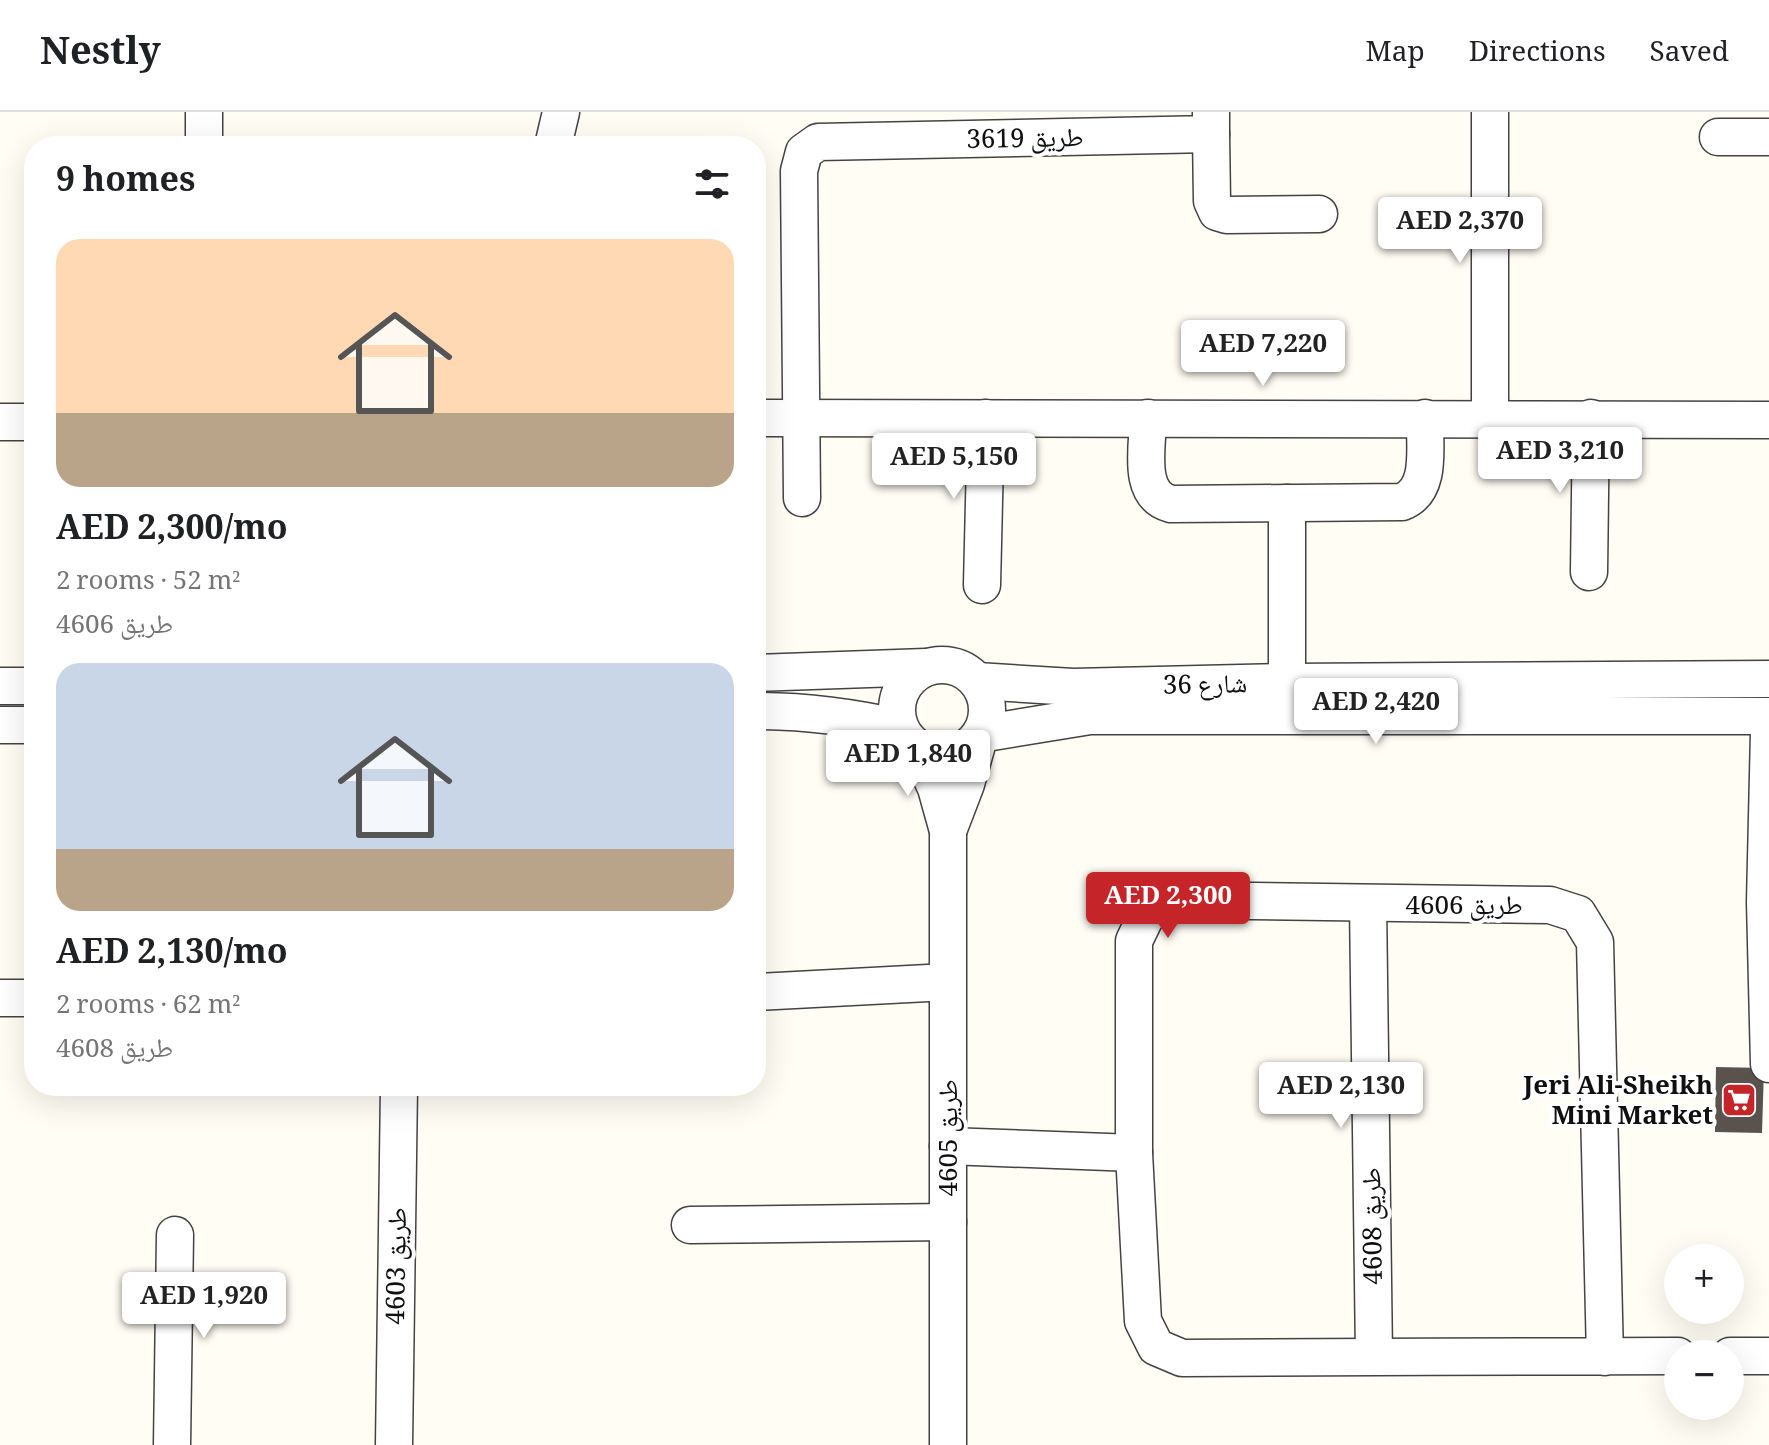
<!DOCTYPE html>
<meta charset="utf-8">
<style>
:root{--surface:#fff;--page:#f6f6f6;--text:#202124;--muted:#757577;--line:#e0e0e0;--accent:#c52429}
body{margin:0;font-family:Georgia,"Noto Naskh Arabic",serif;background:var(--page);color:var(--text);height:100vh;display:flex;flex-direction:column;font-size:30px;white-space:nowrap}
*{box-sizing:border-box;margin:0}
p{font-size:26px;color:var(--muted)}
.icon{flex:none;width:44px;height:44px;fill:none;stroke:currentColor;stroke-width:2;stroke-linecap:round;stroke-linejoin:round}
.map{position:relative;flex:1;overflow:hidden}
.drawer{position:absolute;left:24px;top:24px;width:742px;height:960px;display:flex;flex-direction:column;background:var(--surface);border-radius:32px;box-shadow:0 8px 32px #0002}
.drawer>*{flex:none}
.buttons{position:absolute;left:1664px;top:1132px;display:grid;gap:16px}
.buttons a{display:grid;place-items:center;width:80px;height:80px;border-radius:50%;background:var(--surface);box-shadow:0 8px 32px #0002;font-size:40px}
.price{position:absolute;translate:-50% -68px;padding:0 18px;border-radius:8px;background:#fff;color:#222;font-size:26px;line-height:52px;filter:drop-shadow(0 2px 4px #0008)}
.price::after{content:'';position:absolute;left:50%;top:48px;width:24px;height:18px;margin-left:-12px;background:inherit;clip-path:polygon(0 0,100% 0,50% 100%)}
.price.selected{background:var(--accent);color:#fff}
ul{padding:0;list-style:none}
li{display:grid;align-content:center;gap:16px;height:424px;padding:0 32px}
li span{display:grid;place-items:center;height:248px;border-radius:24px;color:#555}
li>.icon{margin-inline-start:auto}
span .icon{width:144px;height:144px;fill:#fffc;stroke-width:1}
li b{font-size:34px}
h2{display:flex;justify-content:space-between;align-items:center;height:96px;padding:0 32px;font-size:34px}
header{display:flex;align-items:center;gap:48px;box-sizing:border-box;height:112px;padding:0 40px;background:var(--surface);border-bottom:2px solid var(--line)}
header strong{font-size:38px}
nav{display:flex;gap:44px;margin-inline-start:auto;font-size:28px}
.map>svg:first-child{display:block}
</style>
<header>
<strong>Nestly</strong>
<nav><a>Map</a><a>Directions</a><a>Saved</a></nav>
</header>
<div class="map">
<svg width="1769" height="1333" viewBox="0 0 1769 1333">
<rect width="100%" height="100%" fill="#fffdf4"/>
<path fill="#5a524c" d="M1716 955 1764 956 1762 1021 1715 1020Z"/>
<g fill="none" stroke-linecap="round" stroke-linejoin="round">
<g stroke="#434343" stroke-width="39">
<g id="minor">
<path d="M204 0V34"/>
<path d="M1490 0V306"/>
<path d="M1211 22 1212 89 1217 100 1227 103 1319 102"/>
<path d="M1718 25H1769"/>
<path d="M553 34 561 0"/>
<path d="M756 306 1769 308"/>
<path d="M1148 306C1148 334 1136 383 1171 392L1402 390C1433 378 1424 333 1425 306"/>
<path d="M0 310H34"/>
<path d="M802 386 799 59 804 40 818 30 1211 22V0"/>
<path d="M1589 460 1591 306"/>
<path d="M982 473 986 306"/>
<circle cx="942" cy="598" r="45"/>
<path d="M756 561 926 555"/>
<path d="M977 569 1073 575 1287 570 1769 567"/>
<path d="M1287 570V391"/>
<path d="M0 574H34"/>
<path d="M756 599C805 599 852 605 900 616"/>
<path d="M0 613H34"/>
<path d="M1769 620 1765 790 1769 952"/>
<path d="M918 636 936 676 948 719V1333"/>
<path d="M948 719 966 672 980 622 1090 604H1769"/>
<path d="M1368 792 1374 1244"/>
<path d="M756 880 947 870"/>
<path d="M0 886H34"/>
<path d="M948 1034 1134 1041"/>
<path d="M690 1113 948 1110"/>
<path d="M1730 1244H1769"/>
<path d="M1605 1245 1595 830 1578 802 1550 793 1178 788 1147 802 1134 829V1041L1143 1209 1156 1235 1182 1246C1347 1244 1513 1245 1678 1244"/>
<path d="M172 1333 175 1123"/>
<path d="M394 1333 399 974"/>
</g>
</g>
<use href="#minor" stroke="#fff" stroke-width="36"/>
</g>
<defs>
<g id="supermarket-square" transform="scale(1.8)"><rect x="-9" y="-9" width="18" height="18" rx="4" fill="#c52429" stroke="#fff"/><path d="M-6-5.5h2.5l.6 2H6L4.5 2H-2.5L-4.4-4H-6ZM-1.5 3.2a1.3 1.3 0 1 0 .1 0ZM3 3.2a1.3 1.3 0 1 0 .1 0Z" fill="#fff"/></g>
</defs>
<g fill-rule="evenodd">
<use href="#supermarket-square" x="1739" y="988"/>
</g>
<g text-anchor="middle" stroke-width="8" stroke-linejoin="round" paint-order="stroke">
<g font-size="26" fill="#101010" stroke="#fff">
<text transform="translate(1025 26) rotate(-1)" y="9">طريق 3619</text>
<text transform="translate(1205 572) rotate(-1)" y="9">شارع 36</text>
<text x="1464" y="802">طريق 4606</text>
<text transform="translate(948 1026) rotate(-90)" y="9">طريق 4605</text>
<text transform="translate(1372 1114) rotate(-91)" y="9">طريق 4608</text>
<text transform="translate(396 1154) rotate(-89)" y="9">طريق 4603</text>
</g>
<g font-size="26" font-weight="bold" fill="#101010" stroke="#fff" text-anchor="end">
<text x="1713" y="982">Jeri Ali-Sheikh<tspan x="1713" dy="30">Mini Market</tspan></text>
</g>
</g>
</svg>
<div class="buttons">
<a>+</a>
<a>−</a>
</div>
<b class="price" style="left:1460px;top:153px">AED 2,370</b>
<b class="price" style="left:1263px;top:276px">AED 7,220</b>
<b class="price" style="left:1560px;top:383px">AED 3,210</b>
<b class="price" style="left:954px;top:389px">AED 5,150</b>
<b class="price" style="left:1376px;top:634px">AED 2,420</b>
<b class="price" style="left:908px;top:686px">AED 1,840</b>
<b class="price selected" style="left:1168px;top:828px">AED 2,300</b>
<b class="price" style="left:1341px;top:1018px">AED 2,130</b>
<b class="price" style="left:204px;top:1228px">AED 1,920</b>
<section class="drawer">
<h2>9 homes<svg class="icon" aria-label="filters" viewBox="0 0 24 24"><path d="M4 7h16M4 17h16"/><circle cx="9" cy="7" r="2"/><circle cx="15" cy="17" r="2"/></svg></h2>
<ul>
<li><span style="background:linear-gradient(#ffd9b3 70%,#b9a48a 0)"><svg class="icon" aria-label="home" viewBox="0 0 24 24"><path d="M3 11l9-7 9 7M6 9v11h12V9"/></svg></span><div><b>AED 2,300/mo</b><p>2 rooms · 52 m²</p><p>طريق 4606</p></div></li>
<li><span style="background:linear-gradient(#c9d6e8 75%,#b9a48a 0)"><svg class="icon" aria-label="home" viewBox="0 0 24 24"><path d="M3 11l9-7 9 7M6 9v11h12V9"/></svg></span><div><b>AED 2,130/mo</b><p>2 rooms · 62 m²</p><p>طريق 4608</p></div></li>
</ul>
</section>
</div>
